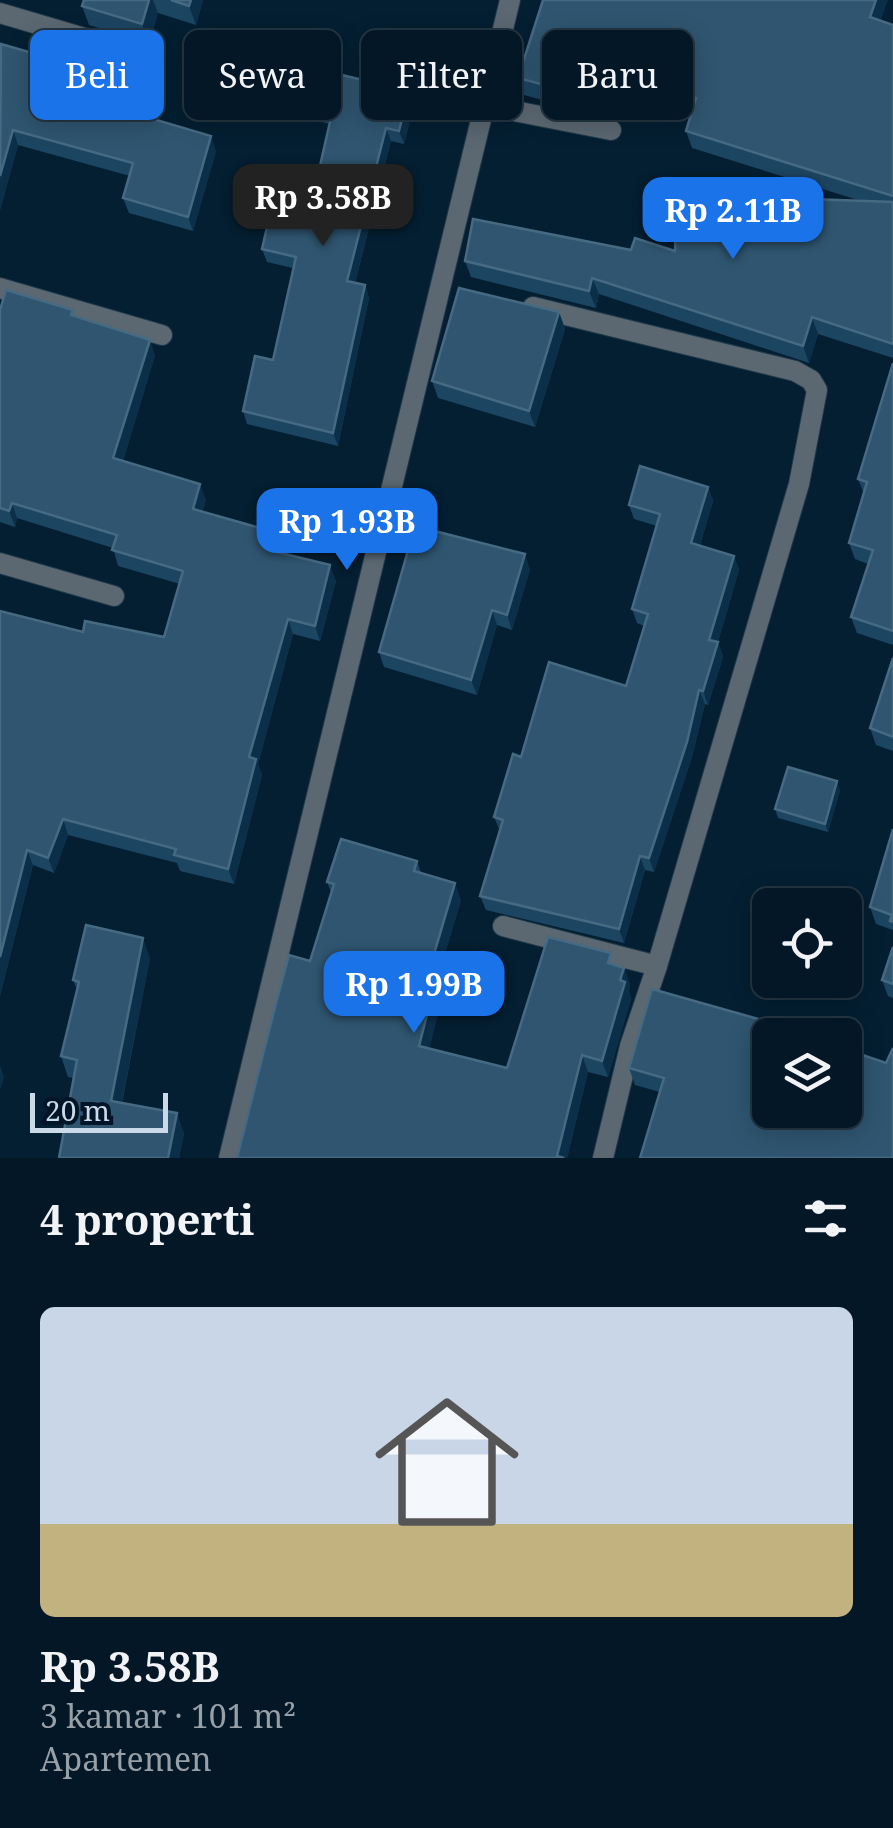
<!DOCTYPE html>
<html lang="id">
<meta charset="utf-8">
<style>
:root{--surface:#031726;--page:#112432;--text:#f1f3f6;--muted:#979fa7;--line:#243643;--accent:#1a73e8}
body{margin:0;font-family:"Noto Serif",serif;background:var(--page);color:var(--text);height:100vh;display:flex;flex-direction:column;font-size:38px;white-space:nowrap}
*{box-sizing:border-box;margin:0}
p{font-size:32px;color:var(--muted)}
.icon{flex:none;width:55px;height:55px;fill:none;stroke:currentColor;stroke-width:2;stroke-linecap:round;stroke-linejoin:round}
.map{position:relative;height:1158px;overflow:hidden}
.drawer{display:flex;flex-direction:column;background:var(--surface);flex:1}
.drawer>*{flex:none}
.banner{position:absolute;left:30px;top:30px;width:835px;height:90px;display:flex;gap:20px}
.controls{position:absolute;left:752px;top:888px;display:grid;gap:20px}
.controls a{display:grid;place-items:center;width:110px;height:110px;border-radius:15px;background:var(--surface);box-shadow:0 5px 25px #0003,0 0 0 2px var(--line);font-size:50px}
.scale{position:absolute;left:30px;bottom:25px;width:138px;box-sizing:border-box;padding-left:10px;border:5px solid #cbdae8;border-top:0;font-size:28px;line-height:35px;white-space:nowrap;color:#cbdae8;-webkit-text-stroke:8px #001528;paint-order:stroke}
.price{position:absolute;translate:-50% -85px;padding:0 22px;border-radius:20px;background:var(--accent);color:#fff;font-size:32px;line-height:65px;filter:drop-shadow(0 2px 5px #0008)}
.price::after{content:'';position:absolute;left:50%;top:60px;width:30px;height:22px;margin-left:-15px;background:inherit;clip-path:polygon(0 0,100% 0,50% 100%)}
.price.on{background:#222;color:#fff}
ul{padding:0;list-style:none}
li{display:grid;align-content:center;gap:20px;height:530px;padding:0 40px}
li span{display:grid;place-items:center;height:310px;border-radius:15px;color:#555}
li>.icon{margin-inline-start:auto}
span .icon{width:180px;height:180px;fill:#fffc;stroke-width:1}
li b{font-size:42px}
h2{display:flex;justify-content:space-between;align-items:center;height:120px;padding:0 40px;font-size:42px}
.pill{padding:0 35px;border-radius:15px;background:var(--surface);box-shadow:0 5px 25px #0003,0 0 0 2px var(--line);font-size:35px;line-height:90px}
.pill.on{background:var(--accent);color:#fff}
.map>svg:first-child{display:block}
</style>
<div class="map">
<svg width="893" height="1158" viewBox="0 0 893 1158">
<rect width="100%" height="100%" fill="#041f32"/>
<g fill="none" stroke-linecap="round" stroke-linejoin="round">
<g stroke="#20394b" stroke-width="22">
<g id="minor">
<path d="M0 13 149 57"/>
<path d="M484 105 611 130"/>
<path d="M0 288 162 335"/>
<path d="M533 307 795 371 811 380 817 390 799 484 657 966"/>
<path d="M0 563 114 596"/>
<path d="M503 926 657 966 630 1046 603 1158"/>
<path d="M229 1158 510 0"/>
</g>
</g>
<use href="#minor" stroke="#5b6872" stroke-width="20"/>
</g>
<g fill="#1c4562">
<path d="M84 0H203L196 25 158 13 149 43 89 25 82 6Z"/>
<path d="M543 0 881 21 893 25V358L818 334 809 363 599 294 596 308 471 277 465 261 631 250 675 251 861 201 692 148 686 131 692 112 589 82 580 110 524 95 518 78Z"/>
<path d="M0 47 57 60 62 75 60 81 143 116 216 151 193 231 129 213 123 198 130 176 18 145 0 210Z"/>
<path d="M277 100 414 104 404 144 391 141 355 283 365 285 369 298 338 446 247 424 243 411 273 360 293 268 267 262 262 249 312 201 330 124 282 113Z"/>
<path d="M0 310 76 316 155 355 123 461 206 500 202 512 287 550 286 554 336 581 320 641 293 634 258 764 262 775 234 884 180 871 177 863 68 835 54 873 33 865 0 996V611L83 632 164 637 180 584 118 566 113 548 17 518 15 527 0 522Z"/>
<path d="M559 312 565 329 535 427 438 398 432 381Z"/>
<path d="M893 363V645L857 633 851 617 868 564 855 559 849 543 864 494 858 479Z"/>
<path d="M708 487 713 501 700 545 734 556 739 570 718 642 723 657 708 705 705 704 692 757 654 872 645 870 624 943 486 910 480 896 500 831 494 817 521 757 626 686 644 626 637 623 632 609 657 526 634 519 629 505Z"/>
<path d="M530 569 512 630 497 625 477 695 384 667 379 652Z"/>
<path d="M893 658V751L876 745 870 728Z"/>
<path d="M840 790 828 832 778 818 775 809Z"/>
<path d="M893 829V930L876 924 870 907Z"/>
<path d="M417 861 421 873 461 900 441 967 446 981 429 1048 507 1068 615 966 624 968 630 985 629 991 631 999 608 1077 588 1072 567 1158 310 961 331 892 327 882Z"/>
<path d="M893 947V998L888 996 882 980Z"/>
<path d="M150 958 122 1103 184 1133 179 1158H59L74 1078 68 1077 61 1056 77 990 73 980Z"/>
<path d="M770 1035V1110H845L886 1063 893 1158 635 1085 629 1068Z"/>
</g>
<g fill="#0b2f49">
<path d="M149 0H153L158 13 149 43 142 24Z"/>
<path d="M191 0H203L196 25 189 6Z"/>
<path d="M876 0H888L876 34 870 17Z"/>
<path d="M57 60 62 75 57 93 52 78Z"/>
<path d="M583 65 589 82 580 110 574 93Z"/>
<path d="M409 91 414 104 404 144 399 131Z"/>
<path d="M386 128 391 141 352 294 347 281Z"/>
<path d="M13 130 18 145 0 210V176Z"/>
<path d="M211 136 216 151 193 231 188 217Z"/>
<path d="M592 278 599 294 596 308 589 291Z"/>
<path d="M365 285 369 298 338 446 333 433Z"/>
<path d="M559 312 565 329 535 427 529 411Z"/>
<path d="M812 317 818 334 809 363 803 346Z"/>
<path d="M150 340 155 355 119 474 113 458Z"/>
<path d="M200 484 206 500 198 525 193 509Z"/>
<path d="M708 487 713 501 696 557 691 543Z"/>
<path d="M12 503 17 518 15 527 9 511Z"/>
<path d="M281 534 287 550 282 568 277 552Z"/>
<path d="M525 554 530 569 512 630 507 615Z"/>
<path d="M734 556 739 570 716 649 718 642 723 657 708 705 703 691 709 640Z"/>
<path d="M330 565 336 581 320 641 315 626Z"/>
<path d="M492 610 497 625 477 695 471 680Z"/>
<path d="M288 619 293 634 258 764 262 775 234 884 228 869 249 757Z"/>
<path d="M699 690 705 704 692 757 654 872 649 858Z"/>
<path d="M837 781 840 790 828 832 825 824Z"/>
<path d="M63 819 68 835 54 873 48 858Z"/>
<path d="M27 850 33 865 0 996V957Z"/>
<path d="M640 856 645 870 624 943 619 929Z"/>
<path d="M455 883 461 900 441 967 446 981 426 1063 419 1046 432 961Z"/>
<path d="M143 938 150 958 118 1121 111 1101Z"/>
<path d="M624 968 630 985 629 991 631 999 608 1077 602 1061Z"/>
<path d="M770 1047V1087L764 1070Z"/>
<path d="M582 1055 588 1072 567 1158H558L557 1156Z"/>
<path d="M0 1065 4 1077 0 1090Z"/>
<path d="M177 1113 184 1133 179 1158H168Z"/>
</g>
<g fill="#2f5570" stroke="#476a83" stroke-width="2.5">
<path d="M84 0H149L142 24 82 6Z"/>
<path d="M171 0H191L189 6Z"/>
<path d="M543 0H876L870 17 893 25V196L686 131 696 98 583 65 574 93 518 78Z"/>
<path d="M1 44 57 60 52 78 139 104 136 114 211 136 188 217 123 198 133 163 13 130 0 176Z"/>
<path d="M287 62 409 91 399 131 386 128 347 281 365 285 333 433 243 411 255 356 273 360 296 257 262 249 275 192 312 201 332 113 277 100Z"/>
<path d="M677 194 893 202V344L812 317 803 346 592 278 589 291 465 261 473 219 631 250 635 238 675 251Z"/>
<path d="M459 288 559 312 529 411 432 381Z"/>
<path d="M6 290 73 310 71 315 150 340 113 458 200 484 193 509 281 534 277 552 330 565 315 626 288 619 249 757 256 759 228 869 174 855 176 849 63 819 48 858 27 850 0 957V611L83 632 85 621 164 637 183 571 112 550 117 535 12 503 9 511 0 508V310Z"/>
<path d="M893 363V631L851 617 873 550 849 543 867 482 858 479Z"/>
<path d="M640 466 708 487 691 543 734 556 709 640 718 642 703 691 699 690 687 742 649 858 640 856 619 929 480 896 503 820 494 817 513 754 521 757 549 662 626 686 648 614 632 609 660 514 629 505Z"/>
<path d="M415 526 525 554 507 615 492 610 471 680 379 652Z"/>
<path d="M893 658V737L870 728Z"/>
<path d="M788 767 837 781 825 824 775 809Z"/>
<path d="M893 829V922L890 921 892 915 870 907Z"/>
<path d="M341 839 417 861 414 871 455 883 432 961 440 964 419 1046 507 1068 548 937 611 953 608 963 624 968 620 980 625 982 602 1061 582 1055 557 1156 564 1158H237L276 1003 289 955 310 961 334 884 327 882Z"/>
<path d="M86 925 143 938 111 1101 177 1113 168 1158H59L77 1060 61 1056 79 982 73 980Z"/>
<path d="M893 947V984L882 980Z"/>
<path d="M652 989 776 1024 773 1035H770V1047L764 1070 770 1072V1110H845V1049L886 1063 893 1048V1158H640L664 1078 629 1068Z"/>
</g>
</svg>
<div class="controls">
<a><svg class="icon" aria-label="locate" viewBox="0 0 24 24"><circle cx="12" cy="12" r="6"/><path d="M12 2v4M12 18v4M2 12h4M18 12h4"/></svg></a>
<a><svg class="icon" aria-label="layers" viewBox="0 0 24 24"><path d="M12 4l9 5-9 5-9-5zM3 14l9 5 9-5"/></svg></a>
</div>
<div class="scale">20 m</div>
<b class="price on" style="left:323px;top:249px">Rp 3.58B</b>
<b class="price" style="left:733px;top:262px">Rp 2.11B</b>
<b class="price" style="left:347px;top:573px">Rp 1.93B</b>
<b class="price" style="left:414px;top:1036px">Rp 1.99B</b>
<div class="banner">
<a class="pill on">Beli</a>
<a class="pill">Sewa</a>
<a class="pill">Filter</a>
<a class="pill">Baru</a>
</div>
</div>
<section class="drawer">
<h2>4 properti<svg class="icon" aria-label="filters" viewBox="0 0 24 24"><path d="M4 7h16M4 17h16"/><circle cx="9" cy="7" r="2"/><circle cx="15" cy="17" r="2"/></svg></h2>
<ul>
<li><span style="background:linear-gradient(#c9d6e8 70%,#c2b280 0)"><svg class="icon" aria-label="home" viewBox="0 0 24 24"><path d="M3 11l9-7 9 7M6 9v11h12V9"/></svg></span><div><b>Rp 3.58B</b><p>3 kamar · 101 m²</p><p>Apartemen</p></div></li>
</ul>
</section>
